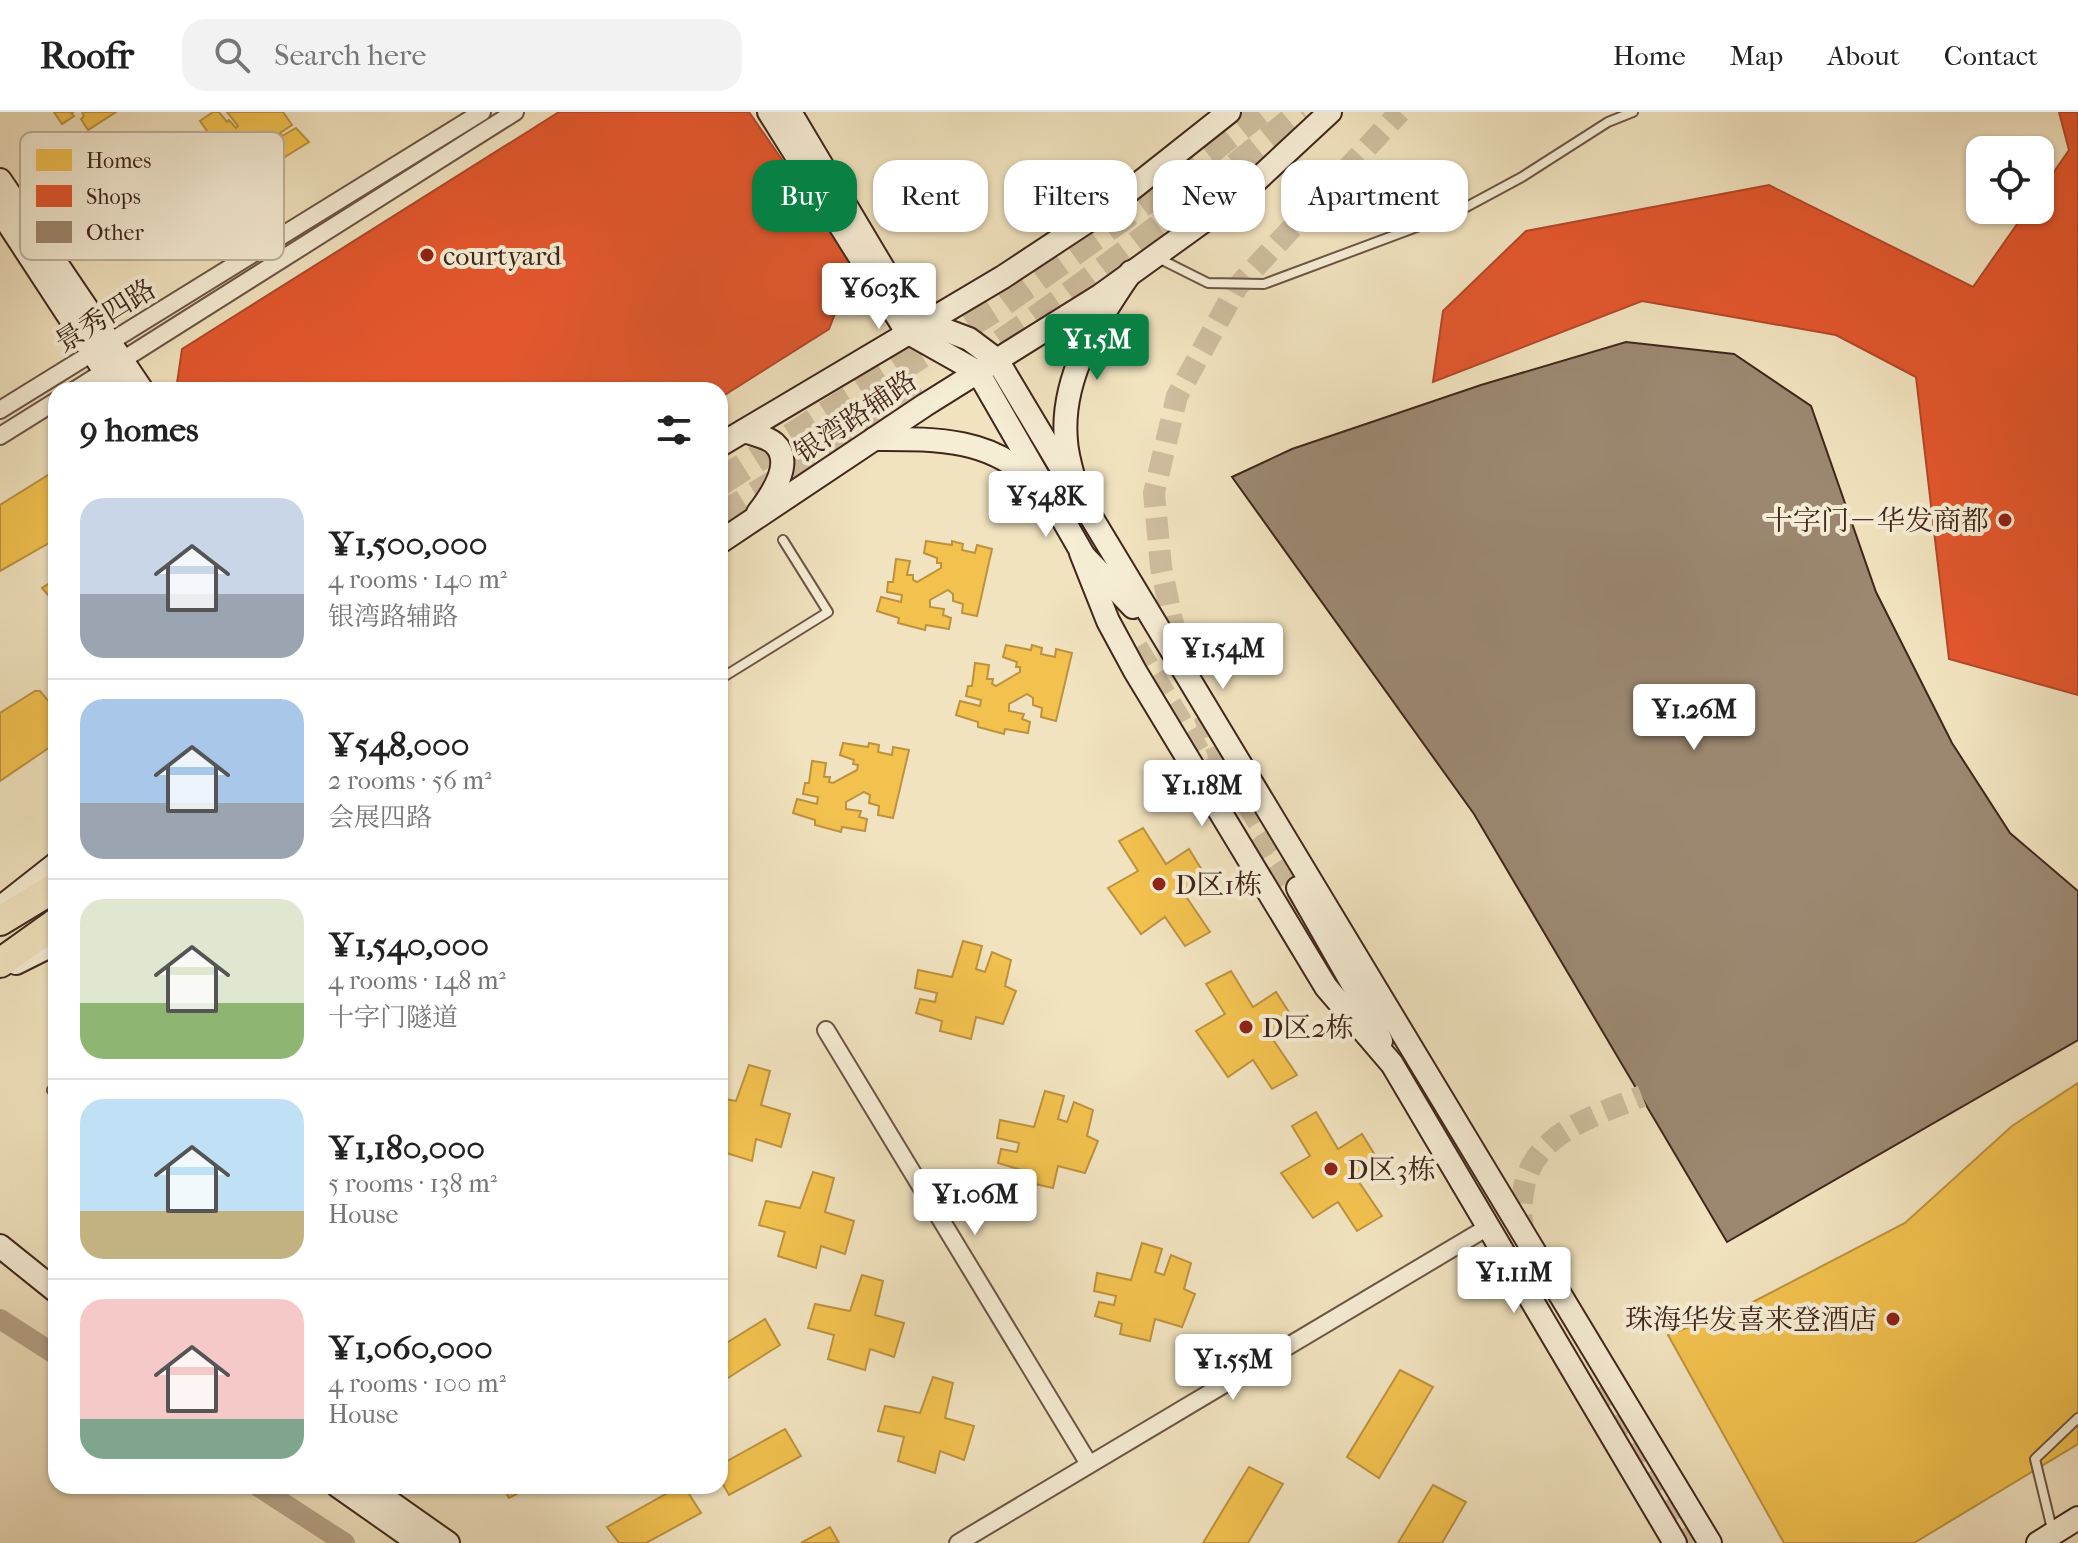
<!DOCTYPE html>
<meta charset="utf-8">
<style>
:root{--surface:#fff;--page:#f2f2f2;--text:#222;--muted:#767676;--line:#e0e0e0;--accent:#0b8043}
body{margin:0;font-family:"IM FELL French Canon","Noto Serif SC",serif;background:var(--page);color:var(--text);height:100vh;display:flex;flex-direction:column;font-size:30px;white-space:nowrap}
*{box-sizing:border-box;margin:0}
p{font-size:26px;color:var(--muted)}
.icon{flex:none;width:44px;height:44px;fill:none;stroke:currentColor;stroke-width:2;stroke-linecap:round;stroke-linejoin:round}
.map{position:relative;flex:1;overflow:hidden}
.details{position:absolute;left:48px;top:270px;width:680px;height:1112px;display:flex;flex-direction:column;background:var(--surface);border-radius:24px;box-shadow:0 2px 6px #0004}
.details>*{flex:none}
.guide{position:absolute;left:752px;top:48px;width:760px;height:72px;display:flex;gap:16px}
.buttons{position:absolute;left:1966px;top:24px;display:grid;gap:16px}
.buttons a{display:grid;place-items:center;width:88px;height:88px;border-radius:16px;background:var(--surface);box-shadow:0 2px 6px #0004;font-size:40px}
.price{position:absolute;translate:-50% -68px;padding:0 18px;border-radius:8px;background:#fff;color:#222;font-size:26px;line-height:52px;filter:drop-shadow(0 2px 4px #0008)}
.price::after{content:'';position:absolute;left:50%;top:48px;width:24px;height:18px;margin-left:-12px;background:inherit;clip-path:polygon(0 0,100% 0,50% 100%)}
.price.selected{background:var(--accent);color:#fff}
ul{padding:0;list-style:none}
li{display:flex;align-items:center;gap:24px;height:200px;padding:0 32px}
li+li{border-top:2px solid var(--line)}
li span{display:grid;place-items:center;flex:none;width:224px;height:160px;border-radius:24px;color:#555}
li>.icon{margin-inline-start:auto}
span .icon{width:96px;height:96px;fill:#fffc;stroke-width:1}
li b{font-size:34px}
h2{display:flex;justify-content:space-between;align-items:center;height:96px;padding:0 32px;font-size:34px}
.chip{padding:0 28px;border-radius:24px;background:var(--surface);box-shadow:0 2px 6px #0004;font-size:28px;line-height:72px}
.chip.selected{background:var(--accent);color:#fff}
header{display:flex;align-items:center;gap:48px;box-sizing:border-box;height:112px;padding:0 40px;background:var(--surface);border-bottom:2px solid var(--line)}
header strong{font-size:38px}
nav{display:flex;gap:44px;margin-inline-start:auto;font-size:28px}
.search{width:560px;height:72px;background:var(--page);display:flex;align-items:center;gap:20px;box-sizing:border-box;padding:0 28px;border-radius:24px;color:var(--muted);font-size:30px}
.map>svg:first-child{display:block}
</style>
<header>
<strong>Roofr</strong>
<div class="search"><svg class="icon" aria-label="search" viewBox="0 0 24 24"><circle cx="10" cy="10" r="6"/><path d="M15 15l6 6"/></svg>Search here</div>
<nav><a>Home</a><a>Map</a><a>About</a><a>Contact</a></nav>
</header>
<div class="map">
<svg width="2078" height="1431" viewBox="0 0 2078 1431">
<rect width="100%" height="100%" fill="#f1e3bf"/>
<filter id="stains"><feTurbulence type="fractalNoise" baseFrequency=".0025" numOctaves="4"/><feColorMatrix values="0 0 0 0 .2 0 0 0 0 .09 0 0 0 0 .02 0 0 0 .5 -.17"/></filter>
<radialGradient id="worn" r=".72"><stop offset=".6" stop-color="#630" stop-opacity="0"/><stop offset="1" stop-color="#630" stop-opacity=".3"/></radialGradient>
<g fill="#f2c14e" stroke="#bd923f" stroke-width="2">
<path d="M54 0H74L71 1 74 4 62 12Z"/>
<path d="M82 0H116L88 18 81 7 84 4Z"/>
<path d="M213 0H219L227 10 229 8 236 16 238 14 227 0H283L292 13 280 21 282 24 296 16 309 30 259 61 252 51 255 48 253 43 264 35 262 31 245 29 243 32 250 42 243 45 245 48 233 56 200 9Z"/>
<path d="M685 0H722L739 29 731 65 675 100 630 44 653 28 680 56 701 48 702 44 681 12 690 6Z"/>
<path d="M535 94H539L549 106 569 141 561 176 505 211 462 161 460 155 483 140 510 168 531 160 532 155 511 124 519 118 514 110Z"/>
<path d="M56 358V427L0 459V393Z"/>
<path d="M926 429 952 433V429L963 432 962 438 975 441 977 433 992 437 977 504 962 501 963 492 953 489V482L948 478 930 488V495L944 497 943 503 951 506 949 517 926 513 925 518 898 511 899 506 877 499 881 485 901 490 902 483 887 480 888 470H893L896 447 910 449 907 463H913V468L917 470 941 456V451H937V446L924 441Z"/>
<path d="M56 467V492L42 476Z"/>
<path d="M1006 533 1031 538 1032 533 1042 536 1041 542 1055 545 1056 537 1072 541 1056 609 1041 605 1042 596 1033 593V586L1027 582 1009 592V599L1024 602 1022 607 1030 610 1028 621 1005 617 1004 622 978 615V610L956 603 960 589 980 594 981 588 966 584 968 574H972L975 551 989 553 987 567H993L992 572 996 574 1020 560V555H1016L1017 550 1003 545Z"/>
<path d="M35 579H40L56 598V631L0 669V601Z"/>
<path d="M843 631 868 635 869 631 879 633 878 640 892 643 893 635 909 638 893 706 878 703 879 694 869 691 870 683 864 680 846 690V697L861 699 859 705 867 707 865 719 842 715 841 720 815 713V708L793 701 797 687 817 692 818 685 803 682 805 671H809L812 649 826 651 824 665H830L829 670 833 671 857 658 858 653 853 652 854 648 840 643Z"/>
<path d="M1143 716 1166 752 1189 737 1208 768 1185 783 1210 820 1185 834 1165 805 1141 822 1108 776 1138 759 1119 729Z"/>
<path d="M963 829 982 834 976 857 985 860 992 840 1011 848 1005 874 1016 879 1003 912 976 905 971 927 940 919 942 909 916 901 920 887 935 890 937 881 915 876 918 858 952 865Z"/>
<path d="M1231 859 1253 895 1276 880 1296 911 1272 926 1297 963 1272 977 1253 948 1228 965 1196 919 1225 902 1206 872Z"/>
<path d="M749 953 770 959 761 993 790 1002 781 1035 756 1027 752 1049 720 1039V986L736 989Z"/>
<path d="M2078 971V1332L1914 1431H1784L1668 1223 1749 1192 1905 1111 2012 1014Z"/>
<path d="M1045 979 1064 984 1058 1007 1067 1010 1074 990 1093 998 1087 1024 1098 1029 1085 1061 1058 1054 1053 1076 1022 1069 1025 1059 998 1051 1001 1037 1017 1040 1019 1031 997 1026 1000 1008 1034 1015Z"/>
<path d="M1316 1000 1338 1037 1362 1022 1381 1053 1357 1067 1382 1104 1357 1119 1338 1090 1313 1106 1281 1061 1310 1044 1292 1014Z"/>
<path d="M813 1060 834 1066 825 1100 854 1109 845 1142 821 1134 816 1156 778 1144 785 1120 759 1113 766 1089 800 1096Z"/>
<path d="M1142 1131 1162 1137 1155 1160 1164 1163 1171 1143 1191 1151 1184 1177 1195 1182 1182 1215 1155 1207 1150 1229 1120 1222 1122 1212 1095 1204 1099 1190 1114 1193 1116 1184 1094 1179 1097 1161 1131 1168Z"/>
<path d="M862 1163 883 1169 875 1203 904 1211 894 1245 870 1237 865 1258 828 1247 834 1223 808 1216 815 1192 850 1199Z"/>
<path d="M765 1207 780 1233 720 1271V1235Z"/>
<path d="M1400 1258 1433 1275 1379 1366 1347 1345Z"/>
<path d="M933 1265 953 1271 945 1306 974 1314 964 1348 940 1339 935 1361 898 1349 904 1325 878 1319 885 1294 920 1301Z"/>
<path d="M785 1317 801 1344 729 1383 720 1367V1353Z"/>
<path d="M1249 1355 1283 1372 1248 1431H1203Z"/>
<path d="M1433 1373 1466 1390 1442 1431H1398Z"/>
<path d="M502 1374H532L509 1386Z"/>
<path d="M680 1374H684L701 1401 646 1431H619L607 1415Z"/>
<path d="M830 1415 839 1431H801Z"/>
</g>
<g fill="#e4572e" stroke="#b34829" stroke-width="2">
<path d="M559 0H749L854 152 829 217 720 286V278H176L182 237Z"/>
<path d="M2059 0H2078V583L1949 547 1916 265 1836 223 1642 189 1433 270 1443 199 1526 119 1769 73 1973 175 2027 98H2040V80L2069 38Z"/>
</g>
<g fill="none" stroke-linecap="round" stroke-linejoin="round">
<g stroke="#b5a388" stroke-width="20">
<path d="M0 1207 56 1243"/>
<path d="M257 1374 345 1431"/>
</g>
</g>
<path fill="#9c8871" stroke="#40261c" stroke-width="2" d="M1626 230 1734 242 1811 294 1876 480 1952 631 2010 721 2078 779V928L1727 1130 1474 702 1232 365 1292 337 1481 273Z"/>
<g fill="none" stroke-linecap="round" stroke-linejoin="round">
<g stroke="#cebd9e" stroke-width="22" stroke-dasharray="22 11" stroke-linecap="butt">
<path d="M1137 535 1220 675"/>
<path d="M1187 556 1172 508 1161 455 1154 381 1177 284 1237 175 1400 0"/>
<path d="M1204 603 1224 656 1308 789"/>
<path d="M1252 728 1351 895"/>
<path d="M1525 1124C1520 1109 1521 1096 1523 1081 1531 1021 1593 1005 1642 984"/>
<path d="M1602 1273 1693 1431"/>
</g>
<g stroke="#cebd9e" stroke-width="28" stroke-dasharray="28 14" stroke-linecap="butt">
<path d="M966 254C1084 179 1194 89 1303 0"/>
<path d="M720 370 998 194 1145 89 1259 0"/>
<path d="M720 405 924 281"/>
</g>
<g stroke="#6c5545" stroke-width="12">
<g id="lane">
<path d="M1158 146 1208 171 1264 172 1457 100 1522 65 1608 10 1633 0"/>
<path d="M720 567 828 500 783 428"/>
<path d="M56 975 52 978 56 983"/>
<path d="M2052 1417 2035 1347 2078 1306"/>
</g>
</g>
<g stroke="#6c5545" stroke-width="20">
<g id="street">
<path d="M75 278 515 0"/>
<path d="M0 298 482 0"/>
<path d="M0 324 56 289"/>
<path d="M826 918 1089 1352"/>
<path d="M958 1431 1488 1115"/>
</g>
</g>
<g stroke="#40261c" stroke-width="26">
<g id="secondary">
<path d="M769 0 907 220 978 260 1088 451"/>
<path d="M790 0 893 173 924 210 969 227 997 248 1068 367"/>
<path d="M0 68 142 278"/>
<path d="M0 99 117 278"/>
<path d="M1131 160C1097 209 1060 266 1066 329 1067 347 1074 365 1078 383L1710 1431"/>
<path d="M744 319C753 322 767 325 774 331 795 350 771 384 758 401"/>
<path d="M874 327C932 327 991 325 1033 370"/>
<path d="M720 333 1003 165 1109 95 1229 0"/>
<path d="M720 430 925 293 1101 183 1244 80 1330 0"/>
<path d="M1081 441 1108 509 1135 559 1326 875 1392 952 1675 1431"/>
<path d="M1085 445 1133 495"/>
<path d="M1298 776 1368 899 1381 929"/>
<path d="M0 796 56 752"/>
<path d="M16 851 56 831"/>
<path d="M0 1134 56 1179"/>
<path d="M338 1374 419 1431"/>
<path d="M367 1374 448 1431"/>
<path d="M2038 1431 2078 1406"/>
</g>
</g>
<g stroke="#40261c" stroke-width="32">
<g id="highway">
<path d="M0 809 56 775"/>
<path d="M0 851 56 811"/>
</g>
</g>
<use href="#lane" stroke="#f6edd5" stroke-width="8"/>
<use href="#street" stroke="#f6edd5" stroke-width="16"/>
<use href="#secondary" stroke="#f6edd5" stroke-width="22"/>
<use href="#highway" stroke="#f1e3bf" stroke-width="28"/>
</g>
<g fill="#8f2418" stroke="#f6edd5" stroke-width="3">
<circle cx="427" cy="143" r="8"/>
<circle cx="2005" cy="408" r="8"/>
<circle cx="1159" cy="772" r="8"/>
<circle cx="1246" cy="915" r="8"/>
<circle cx="1331" cy="1057" r="8"/>
<circle cx="1893" cy="1207" r="8"/>
</g>
<g text-anchor="middle" stroke-width="8" stroke-linejoin="round" paint-order="stroke">
<g font-size="28" fill="#40261c" stroke="#f6edd5" text-anchor="start">
<text x="443" y="153">courtyard</text>
<text x="1989" y="418" text-anchor="end">十字门－华发商都</text>
<text x="1175" y="782">D区1栋</text>
<text x="1262" y="925">D区2栋</text>
<text x="1347" y="1067">D区3栋</text>
<text x="1877" y="1217" text-anchor="end">珠海华发喜来登酒店</text>
</g>
<g font-size="28" fill="#40261c" stroke="#f6edd5">
<text transform="translate(105 203) rotate(-32)" y="10">景秀四路</text>
<text transform="translate(855 304) rotate(-34)" y="10">银湾路辅路</text>
</g>
</g>
<rect x="20" y="20" width="264" height="128" rx="12" fill="#f6edd5" stroke="#bfb19e" stroke-width="2"/>
<rect x="36" y="37" width="36" height="22" fill="#f2c14e"/>
<rect x="36" y="73" width="36" height="22" fill="#e4572e"/>
<rect x="36" y="109" width="36" height="22" fill="#9c8871"/>
<g font-size="22" fill="#40261c">
<text x="86" y="56">Homes</text>
<text x="86" y="92">Shops</text>
<text x="86" y="128">Other</text>
</g>
<rect width="100%" height="100%" filter="url(#stains)"/>
<rect width="100%" height="100%" fill="url(#worn)"/>
</svg>
<div class="buttons">
<a><svg class="icon" aria-label="locate" viewBox="0 0 24 24"><circle cx="12" cy="12" r="6"/><path d="M12 2v4M12 18v4M2 12h4M18 12h4"/></svg></a>
</div>
<b class="price" style="left:879px;top:219px">¥603K</b>
<b class="price selected" style="left:1097px;top:270px">¥1.5M</b>
<b class="price" style="left:1046px;top:427px">¥548K</b>
<b class="price" style="left:1223px;top:579px">¥1.54M</b>
<b class="price" style="left:1694px;top:640px">¥1.26M</b>
<b class="price" style="left:1202px;top:716px">¥1.18M</b>
<b class="price" style="left:975px;top:1125px">¥1.06M</b>
<b class="price" style="left:1514px;top:1203px">¥1.11M</b>
<b class="price" style="left:1233px;top:1290px">¥1.55M</b>
<div class="guide">
<a class="chip selected">Buy</a>
<a class="chip">Rent</a>
<a class="chip">Filters</a>
<a class="chip">New</a>
<a class="chip">Apartment</a>
</div>
<section class="details">
<h2>9 homes<svg class="icon" aria-label="filters" viewBox="0 0 24 24"><path d="M4 7h16M4 17h16"/><circle cx="9" cy="7" r="2"/><circle cx="15" cy="17" r="2"/></svg></h2>
<ul>
<li><span style="background:linear-gradient(#c9d6e8 60%,#9aa5b1 0)"><svg class="icon" aria-label="home" viewBox="0 0 24 24"><path d="M3 11l9-7 9 7M6 9v11h12V9"/></svg></span><div><b>¥1,500,000</b><p>4 rooms · 140 m²</p><p>银湾路辅路</p></div></li>
<li><span style="background:linear-gradient(#a9c7e8 65%,#9aa5b1 0)"><svg class="icon" aria-label="home" viewBox="0 0 24 24"><path d="M3 11l9-7 9 7M6 9v11h12V9"/></svg></span><div><b>¥548,000</b><p>2 rooms · 56 m²</p><p>会展四路</p></div></li>
<li><span style="background:linear-gradient(#dfe7d0 65%,#8fb573 0)"><svg class="icon" aria-label="home" viewBox="0 0 24 24"><path d="M3 11l9-7 9 7M6 9v11h12V9"/></svg></span><div><b>¥1,540,000</b><p>4 rooms · 148 m²</p><p>十字门隧道</p></div></li>
<li><span style="background:linear-gradient(#bfe0f5 70%,#c2b280 0)"><svg class="icon" aria-label="home" viewBox="0 0 24 24"><path d="M3 11l9-7 9 7M6 9v11h12V9"/></svg></span><div><b>¥1,180,000</b><p>5 rooms · 138 m²</p><p>House</p></div></li>
<li><span style="background:linear-gradient(#f6c9c9 75%,#7fa58c 0)"><svg class="icon" aria-label="home" viewBox="0 0 24 24"><path d="M3 11l9-7 9 7M6 9v11h12V9"/></svg></span><div><b>¥1,060,000</b><p>4 rooms · 100 m²</p><p>House</p></div></li>
</ul>
</section>
</div>
